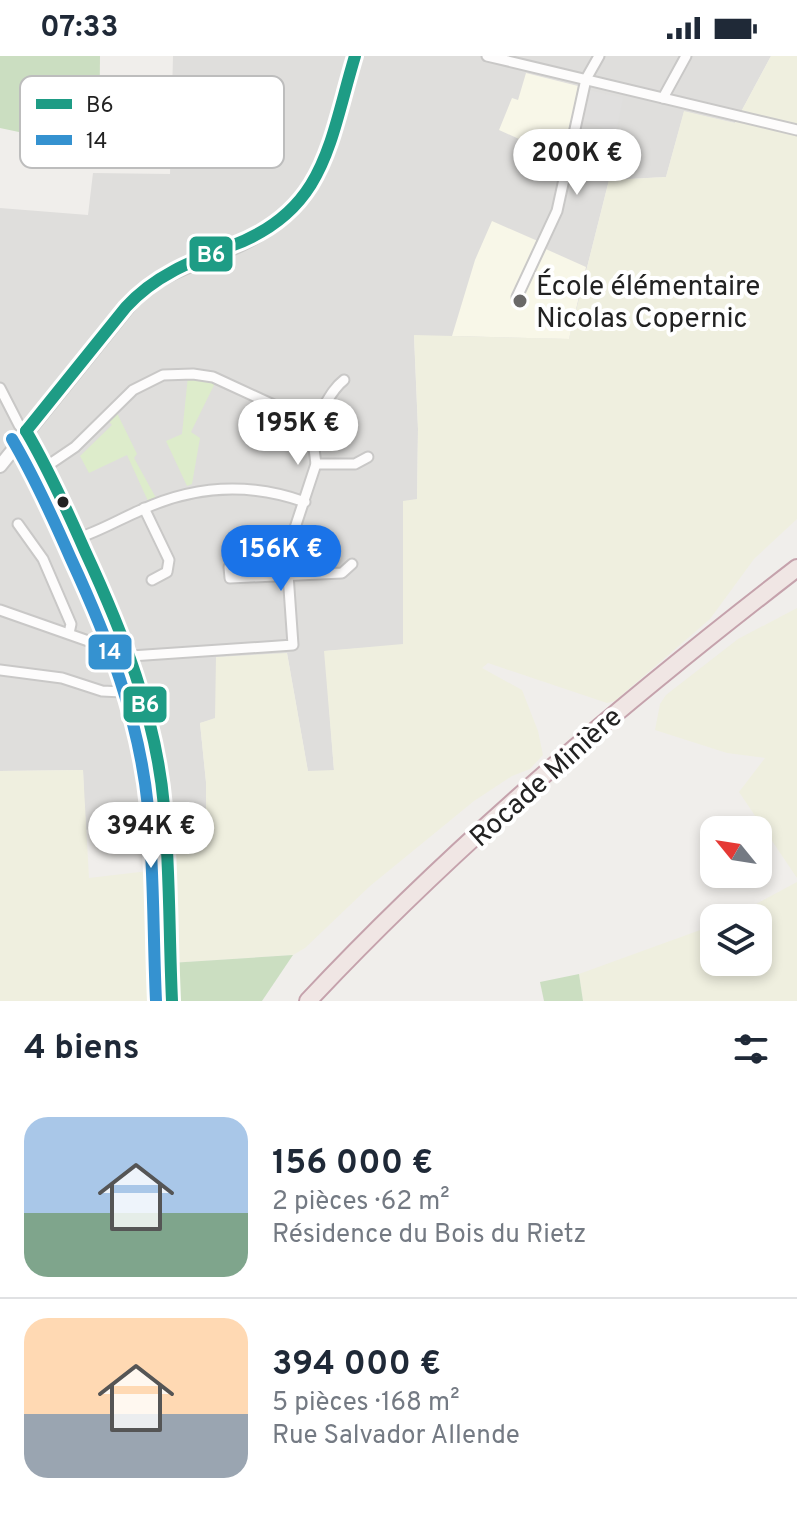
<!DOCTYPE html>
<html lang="fr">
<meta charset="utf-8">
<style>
:root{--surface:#fff;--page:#f6f6f7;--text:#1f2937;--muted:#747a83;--line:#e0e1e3;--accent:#1a73e8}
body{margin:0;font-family:Overpass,sans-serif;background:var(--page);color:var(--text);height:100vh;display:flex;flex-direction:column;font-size:30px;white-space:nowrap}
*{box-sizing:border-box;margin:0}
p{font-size:26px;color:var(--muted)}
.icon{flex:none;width:44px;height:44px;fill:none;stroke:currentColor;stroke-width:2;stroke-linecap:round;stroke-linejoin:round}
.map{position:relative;height:945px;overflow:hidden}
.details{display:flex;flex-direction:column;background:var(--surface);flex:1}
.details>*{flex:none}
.needle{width:52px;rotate:300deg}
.buttons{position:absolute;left:700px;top:760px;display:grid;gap:16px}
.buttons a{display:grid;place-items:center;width:72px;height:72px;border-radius:16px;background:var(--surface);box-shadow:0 4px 12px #0003;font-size:40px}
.price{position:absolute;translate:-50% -68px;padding:0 18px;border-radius:28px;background:#fff;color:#222;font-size:26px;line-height:52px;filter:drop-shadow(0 2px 4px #0008)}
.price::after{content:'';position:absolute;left:50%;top:48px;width:24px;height:18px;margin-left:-12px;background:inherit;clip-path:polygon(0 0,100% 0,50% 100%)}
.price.current{background:var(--accent);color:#fff}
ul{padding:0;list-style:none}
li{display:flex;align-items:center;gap:24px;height:200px;padding:0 24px}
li+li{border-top:2px solid var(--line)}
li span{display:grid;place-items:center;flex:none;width:224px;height:160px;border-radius:24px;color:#555}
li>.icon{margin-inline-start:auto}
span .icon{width:96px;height:96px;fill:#fffc;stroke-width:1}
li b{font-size:34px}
h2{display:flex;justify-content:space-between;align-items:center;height:96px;padding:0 24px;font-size:34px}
.status{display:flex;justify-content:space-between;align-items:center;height:56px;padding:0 40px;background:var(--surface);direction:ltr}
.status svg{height:22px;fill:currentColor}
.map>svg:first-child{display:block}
</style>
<div class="status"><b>07:33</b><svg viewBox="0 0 49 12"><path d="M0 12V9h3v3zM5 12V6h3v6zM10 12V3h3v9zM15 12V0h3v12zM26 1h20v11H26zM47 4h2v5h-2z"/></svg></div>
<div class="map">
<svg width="797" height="945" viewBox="0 0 797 945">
<rect width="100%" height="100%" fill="#f0eeeb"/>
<path fill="#dfdedc" d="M173 0H771L735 67 684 56 666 121 609 124 569 283 414 280 418 373 417 444 403 446V589L325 595 334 715 308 716 287 597 215 663 200 667 206 726V789H167L124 796 116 769 85 774 83 714 0 715V152L88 159 93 117 170 118Z"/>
<g fill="#f8f7e8">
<path d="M526 17 578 30 565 97 559 101 499 74 512 42 518 44Z"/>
<path d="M492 165 540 186 539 190 586 211 569 283 452 280 475 204Z"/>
</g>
<g fill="#efefdf">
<path d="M771 0H797V463L754 503 710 563 615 645 607 647 488 607 482 612 522 634 538 675 543 699 530 713 512 720 474 745 370 830 305 892 293 899 170 907 156 945H0V715L83 714 89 822 165 813 167 789H206V726L200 667 215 662 216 601 287 597 308 715 334 714 324 595 403 588V445L417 443 418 373 414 279 569 283 609 124 666 121 684 55 735 67Z"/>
<path d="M797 552V822L739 736 765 702 727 697 655 674 660 648 666 639 738 583Z"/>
<path d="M797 826V945H583L579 918 714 869V906H758V862H730Z"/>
</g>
<g fill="#ddeccb">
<path d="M188 320 215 327 191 376 200 382 192 428 187 430 166 385 182 378Z"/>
<path d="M116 355 137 398 134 402 156 442 148 445 127 399 89 417 80 400 112 369 107 363Z"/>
</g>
<g fill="#cbdec1">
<path d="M0 0H100L99 93 0 72Z"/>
<path d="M293 899 262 945H172L170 907Z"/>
<path d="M579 918 583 945H544L540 926Z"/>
</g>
<path fill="#e0dfde" d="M588 34 623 42 616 77 581 63Z"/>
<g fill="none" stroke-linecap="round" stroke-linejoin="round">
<g stroke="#c9c8c7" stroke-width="13">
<g id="minor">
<path d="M487 0 797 74"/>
<path d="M663 42 686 0"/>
<path d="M517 241 557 155 586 23 599 0"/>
<path d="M0 332 19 369 38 393 47 410 131 600 153 681 164 749 172 945"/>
<path d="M307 372C324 358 327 337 344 324"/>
<path d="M316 408H355L368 401"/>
<path d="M144 452 169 504 167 516 152 524"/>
<path d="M18 468 43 503 71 568 69 577"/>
<path d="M78 482C100 475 120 463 141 454 195 429 249 426 305 446"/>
<path d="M229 511 230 522 342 517 352 508"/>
<path d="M0 554 131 600 293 589 287 504 289 490 316 408 313 385 307 372 291 357 213 321 193 318 163 319 133 334 75 391 47 410"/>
<path d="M0 614 62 622 102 635 142 637"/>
</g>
</g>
<g stroke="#c9c8c7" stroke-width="16">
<path id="tertiary" d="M0 410 136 241C165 215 199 207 233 192 328 150 328 89 355 0"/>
</g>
<g stroke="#c5a2ac" stroke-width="20">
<path id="trunk" d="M308 945C457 786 625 645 797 512"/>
</g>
<use href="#minor" stroke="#fdfcfc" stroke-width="9"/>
<use href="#tertiary" stroke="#fdfcfc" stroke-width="12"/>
<use href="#trunk" stroke="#f0e6e4" stroke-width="16"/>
<g stroke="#fff" stroke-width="18">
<g id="bus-1">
<path d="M26 375C49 414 67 454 85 495 123 577 156 660 164 750 170 815 169 880 172 945"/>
<path d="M26 375 126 251C155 219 192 205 231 190 326 155 329 86 355 0"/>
</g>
</g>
<g stroke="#fff" stroke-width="18">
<path id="bus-2" d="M12 383C35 422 53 462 71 503 108 583 139 662 148 751 154 815 153 881 156 945"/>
</g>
<use href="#bus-1" stroke="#1e9c85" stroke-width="12"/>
<use href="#bus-2" stroke="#3592d0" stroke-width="12"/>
</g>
<circle fill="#6a6968" stroke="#fff" stroke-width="3" cx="520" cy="245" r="8"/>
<circle fill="#222" stroke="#fff" stroke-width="3" cx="63" cy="446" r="7"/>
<g text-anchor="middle" stroke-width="8" stroke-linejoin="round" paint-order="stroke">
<g font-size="28" fill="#222" stroke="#fff" text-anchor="start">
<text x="536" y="239">École élémentaire<tspan x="536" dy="32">Nicolas Copernic</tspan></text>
</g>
<g font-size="28" fill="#222" stroke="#fff">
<text transform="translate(545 720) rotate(-42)" y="10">Rocade Minière</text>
</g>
</g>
<rect x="20" y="20" width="264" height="92" rx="12" fill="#fff" stroke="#bdbdbd" stroke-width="2"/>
<rect x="36" y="43" width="36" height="10" fill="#1e9c85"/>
<rect x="36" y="79" width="36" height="10" fill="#3592d0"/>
<g font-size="22" fill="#222">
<text x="86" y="56">B6</text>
<text x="86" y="92">14</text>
</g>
<g stroke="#fff" stroke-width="3">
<rect x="188" y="179" width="46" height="38" rx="8" fill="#1e9c85"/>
<rect x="87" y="577" width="46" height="38" rx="8" fill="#3592d0"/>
<rect x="122" y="629" width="46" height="39" rx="8" fill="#1e9c85"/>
</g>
<g font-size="22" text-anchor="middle" font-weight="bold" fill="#fff">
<text x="211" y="206">B6</text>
<text x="110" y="603">14</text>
<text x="145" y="656">B6</text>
</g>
</svg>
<div class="buttons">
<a><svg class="needle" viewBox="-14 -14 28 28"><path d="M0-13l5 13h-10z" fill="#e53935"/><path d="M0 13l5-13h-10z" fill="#747a83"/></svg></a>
<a><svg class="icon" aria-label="layers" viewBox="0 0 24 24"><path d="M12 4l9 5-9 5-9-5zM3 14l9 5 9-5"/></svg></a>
</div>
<b class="price" style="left:577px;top:141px">200K €</b>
<b class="price" style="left:298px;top:411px">195K €</b>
<b class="price current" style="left:281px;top:537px">156K €</b>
<b class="price" style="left:151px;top:814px">394K €</b>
</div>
<section class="details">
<h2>4 biens<svg class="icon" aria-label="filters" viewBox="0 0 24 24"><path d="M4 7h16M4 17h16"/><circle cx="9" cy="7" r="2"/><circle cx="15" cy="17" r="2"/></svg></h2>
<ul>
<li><span style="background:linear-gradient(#a9c7e8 60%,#7fa58c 0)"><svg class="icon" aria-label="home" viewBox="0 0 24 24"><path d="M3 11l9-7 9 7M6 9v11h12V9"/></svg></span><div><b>156 000 €</b><p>2 pièces · 62 m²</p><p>Résidence du Bois du Rietz</p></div></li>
<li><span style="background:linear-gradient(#ffd9b3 60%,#9aa5b1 0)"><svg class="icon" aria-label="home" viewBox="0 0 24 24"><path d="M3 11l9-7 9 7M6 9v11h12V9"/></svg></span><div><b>394 000 €</b><p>5 pièces · 168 m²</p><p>Rue Salvador Allende</p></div></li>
</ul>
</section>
